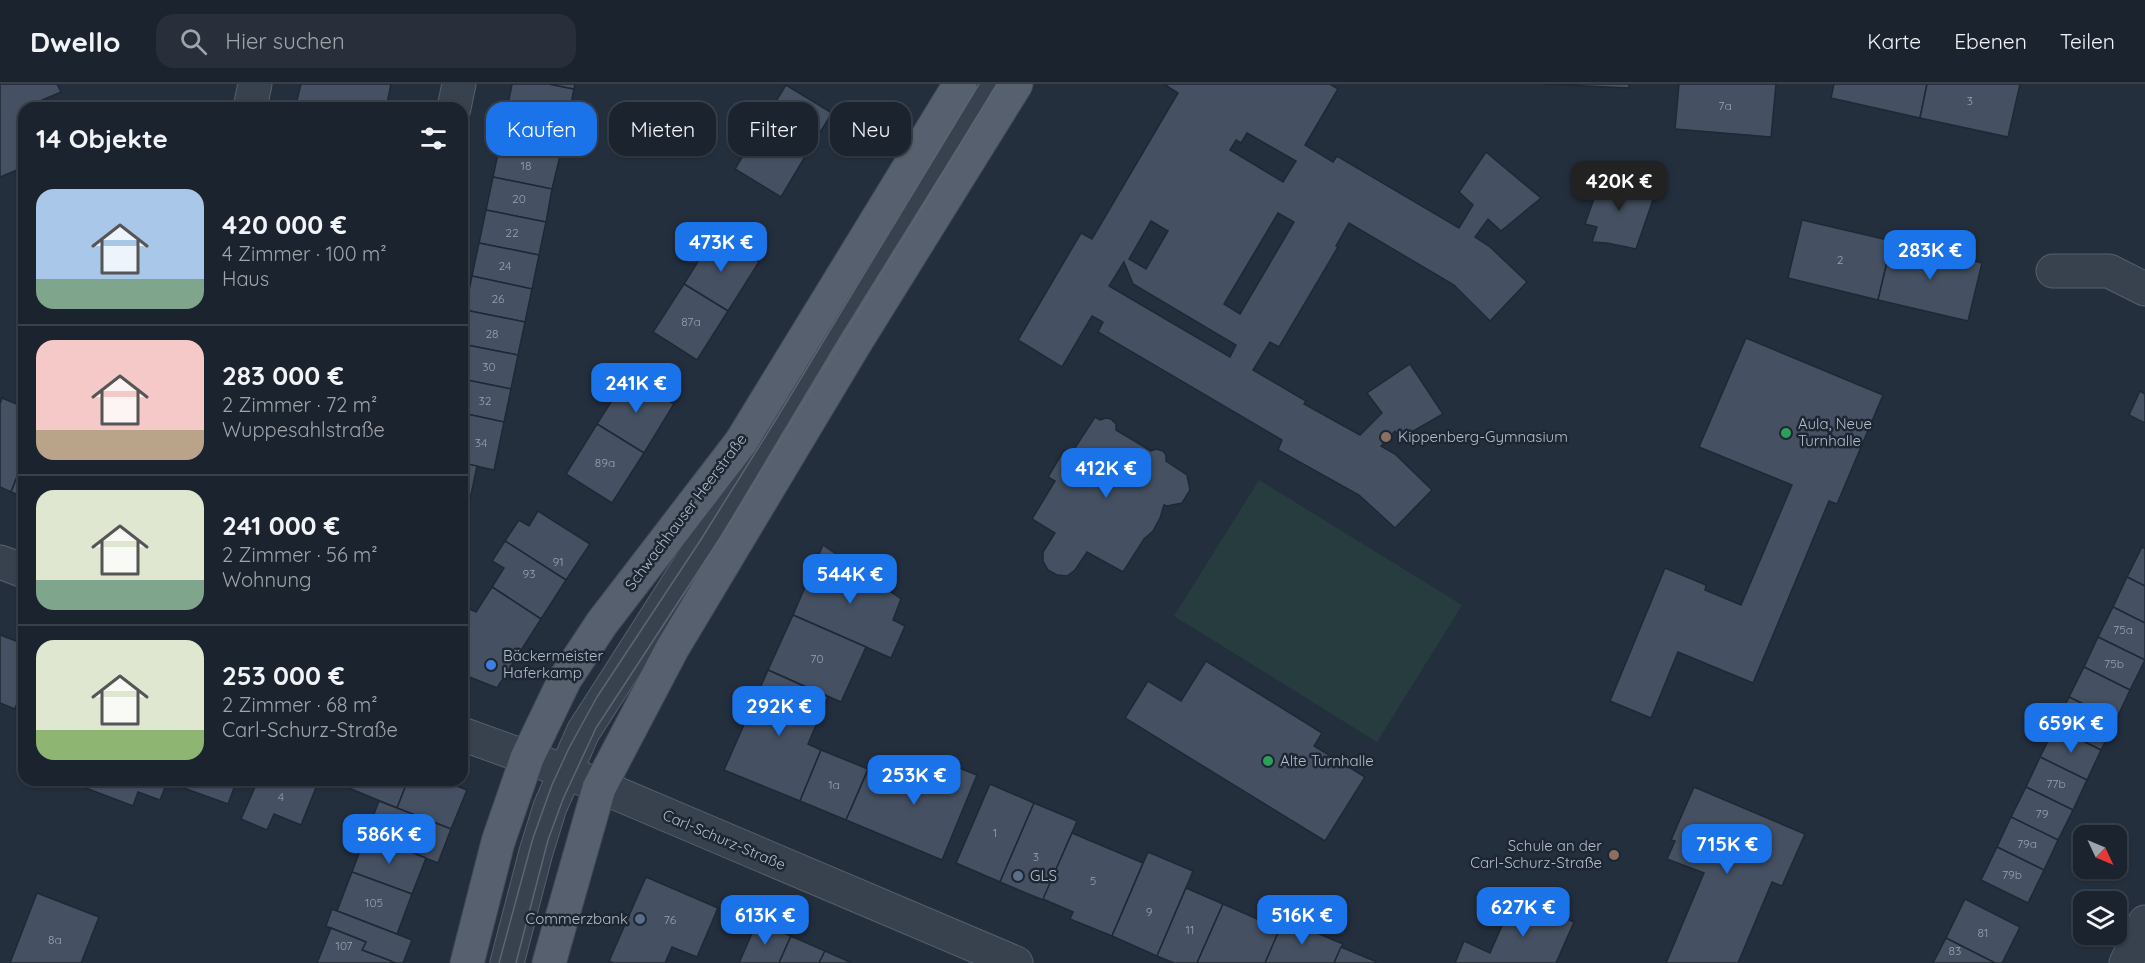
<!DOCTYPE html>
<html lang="de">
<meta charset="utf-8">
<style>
:root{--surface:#1b232e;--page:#282f3a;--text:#f1f3f6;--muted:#a0a4aa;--line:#39404a;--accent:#1a73e8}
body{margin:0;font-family:Quicksand,sans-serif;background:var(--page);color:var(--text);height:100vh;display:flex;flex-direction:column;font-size:22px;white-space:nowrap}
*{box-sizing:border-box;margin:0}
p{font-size:20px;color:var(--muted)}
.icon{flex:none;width:33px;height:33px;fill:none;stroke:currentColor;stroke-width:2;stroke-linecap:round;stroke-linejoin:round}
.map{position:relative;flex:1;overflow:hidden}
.drawer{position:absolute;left:18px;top:18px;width:450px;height:684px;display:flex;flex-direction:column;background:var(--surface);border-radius:18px;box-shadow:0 2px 4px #0004,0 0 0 2px var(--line)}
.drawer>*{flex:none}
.guide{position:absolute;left:486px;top:18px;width:570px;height:54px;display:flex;gap:12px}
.needle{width:39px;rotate:134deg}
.tools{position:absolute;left:2073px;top:741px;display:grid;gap:12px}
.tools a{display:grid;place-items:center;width:54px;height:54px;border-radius:12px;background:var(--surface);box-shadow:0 2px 4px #0004,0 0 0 2px var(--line);font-size:30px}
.price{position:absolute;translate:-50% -51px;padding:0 14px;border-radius:12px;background:var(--accent);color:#fff;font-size:20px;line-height:39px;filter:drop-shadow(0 2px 3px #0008)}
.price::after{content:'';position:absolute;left:50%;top:36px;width:18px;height:14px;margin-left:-9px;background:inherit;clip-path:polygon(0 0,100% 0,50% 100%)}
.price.active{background:#222;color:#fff}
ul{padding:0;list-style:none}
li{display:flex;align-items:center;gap:18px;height:150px;padding:0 18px}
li+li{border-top:2px solid var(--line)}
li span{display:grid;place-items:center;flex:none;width:168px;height:120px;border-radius:18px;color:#555}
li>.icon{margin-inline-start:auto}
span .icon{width:72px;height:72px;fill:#fffc;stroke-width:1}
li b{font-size:26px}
h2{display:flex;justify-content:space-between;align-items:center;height:72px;padding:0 18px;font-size:26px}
.tag{padding:0 21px;border-radius:18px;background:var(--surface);box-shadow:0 2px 4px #0004,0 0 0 2px var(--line);font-size:21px;line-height:54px}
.tag.active{background:var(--accent);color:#fff}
header{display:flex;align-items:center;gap:36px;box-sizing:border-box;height:84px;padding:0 30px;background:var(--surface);border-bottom:2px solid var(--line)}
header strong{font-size:28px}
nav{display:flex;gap:33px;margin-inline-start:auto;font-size:21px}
.search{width:420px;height:54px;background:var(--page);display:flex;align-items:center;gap:15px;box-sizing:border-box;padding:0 21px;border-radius:18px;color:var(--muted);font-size:22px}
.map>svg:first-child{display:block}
</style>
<header>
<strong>Dwello</strong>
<div class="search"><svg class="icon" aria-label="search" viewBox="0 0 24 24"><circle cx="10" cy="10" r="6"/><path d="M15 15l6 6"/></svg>Hier suchen</div>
<nav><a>Karte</a><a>Ebenen</a><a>Teilen</a></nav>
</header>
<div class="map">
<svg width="2145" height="879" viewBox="0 0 2145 879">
<rect width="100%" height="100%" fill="#242f3e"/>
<path fill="#263c3f" d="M1259 396 1462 521 1377 658 1174 532Z"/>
<g fill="#455162" stroke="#1f2835" stroke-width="1.5" fill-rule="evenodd">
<path d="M0 0H57L61 8 24 24V83L0 93Z"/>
<path d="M301 0H391L386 24H295Z"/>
<path d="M512 0H549L574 5 567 39 507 26Z"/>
<path d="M549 0H575L574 5Z"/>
<path d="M1164 0H1330L1338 5 1305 61 1333 78 1337 72 1459 144 1473 121 1459 108 1486 68 1541 114 1501 147 1488 135 1475 153 1489 162 1527 198 1490 237 1454 201 1349 139 1336 162 1338 163 1279 263 1270 258 1253 286 1306 317 1304 320 1360 351 1382 329 1367 309 1410 280 1443 330 1401 354 1395 347 1381 362 1395 370 1432 406 1395 444 1359 411 1278 366 1282 356 1098 248 1103 238 1092 232 1062 283 1018 256 1081 149 1092 155 1178 9ZM1247 49 1296 77 1283 98 1230 66 1236 56 1241 59ZM1278 129 1294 138 1240 230 1224 220ZM1151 137 1168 147 1146 185 1129 175ZM1124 178 1133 200 1236 261 1230 273 1109 202Z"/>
<path d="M1545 0H1629V4Z"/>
<path d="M1679 0H1776L1771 53 1675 45Z"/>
<path d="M1834 0H1927L1920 34 1831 14Z"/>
<path d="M1927 0H2020L2008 53 1920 34Z"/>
<path d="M786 1 832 29 806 71 760 43Z"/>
<path d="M507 26 567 39 560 72 500 60Z"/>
<path d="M760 43 806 71 781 113 735 85Z"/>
<path d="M500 60 560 72 552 105 493 93Z"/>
<path d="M1603 89 1655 110 1636 165 1607 159 1592 158 1597 143 1585 140Z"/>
<path d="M493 93 552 105 546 138 486 126Z"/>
<path d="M486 126 546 138 539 171 479 159Z"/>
<path d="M1802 136 1892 157 1878 216 1788 194Z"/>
<path d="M715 150 759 178 728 227 684 200Z"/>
<path d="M1892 157 1982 179 1968 237 1878 216Z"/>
<path d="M479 159 539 171 532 205 472 192Z"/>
<path d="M472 192 532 205 525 238 465 226Z"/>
<path d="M684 200 728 227 697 276 653 248Z"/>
<path d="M465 226 525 238 518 271 462 260V240Z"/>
<path d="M1746 254 1883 311 1837 420 1829 417 1753 599 1678 568 1651 634 1610 617 1665 484 1706 501 1705 506 1741 521 1792 401 1699 363Z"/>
<path d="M462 260 518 271 511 305 462 295Z"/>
<path d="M628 291 674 320 644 369 597 340Z"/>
<path d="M462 295 511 305 504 338 462 329Z"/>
<path d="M2140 307 2145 310V339L2129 331Z"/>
<path d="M2 314 24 323V375L11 408 0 403V320Z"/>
<path d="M462 329 504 338 494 386 462 379Z"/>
<path d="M1095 333 1100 336 1106 334 1111 335 1116 340V346L1151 367 1156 365 1163 367 1166 371V377L1187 391 1190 406 1182 419 1167 422 1164 421 1160 434 1153 447 1144 455 1123 488 1087 468 1075 486 1067 492 1057 491 1048 486 1043 477V468L1055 449 1032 435 1055 397 1048 393 1064 366 1071 370Z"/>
<path d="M597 340 644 369 612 419 566 390Z"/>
<path d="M24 375V413L11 408Z"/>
<path d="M462 379 477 382 462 454Z"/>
<path d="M538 427 590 460 566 496 505 457 519 436 529 442Z"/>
<path d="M505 457 566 496 541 535 492 503 504 484 492 477Z"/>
<path d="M823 461 901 515 893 536 905 542 891 574 793 531Z"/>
<path d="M2142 463 2145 465V502L2127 493Z"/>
<path d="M2127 493 2145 502V539L2113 523Z"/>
<path d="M492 503 541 535 497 604 462 590V522L476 528Z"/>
<path d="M2113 523 2145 539V576L2098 553Z"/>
<path d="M793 531 866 563 841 618 768 586Z"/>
<path d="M0 551 24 560V602L15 625 0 619Z"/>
<path d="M2098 553 2145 576 2130 606 2084 583Z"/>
<path d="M1206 577 1322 649 1314 662 1365 693 1325 757 1125 634 1148 597 1181 617Z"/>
<path d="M2084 583 2130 606 2116 636 2069 613Z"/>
<path d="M768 586 828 613 808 660 821 666 800 717 724 686Z"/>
<path d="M24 602V628L15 625Z"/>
<path d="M2069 613 2116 636 2101 666 2055 643Z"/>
<path d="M2055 643 2101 666 2087 696 2040 673Z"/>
<path d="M821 666 868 685 846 736 800 717Z"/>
<path d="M2040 673 2087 696 2073 726 2026 703Z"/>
<path d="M934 674 977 691 942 776 846 736 872 677 924 699Z"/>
<path d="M85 696H168L160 716 138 708 133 722 83 703Z"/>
<path d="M180 696H237L228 720 178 702Z"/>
<path d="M258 696H319L301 741 274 730 267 746 241 735Z"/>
<path d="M346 696H408L397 724 344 702Z"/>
<path d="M408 696H442L467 706 451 745 397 724Z"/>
<path d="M990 700 1034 719 1000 798 956 779Z"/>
<path d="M1694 703 1805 750 1782 802 1772 798 1738 879H1666L1704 789 1667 775 1675 757 1671 756Z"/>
<path d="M2026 703 2073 726 2058 756 2011 733Z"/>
<path d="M379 717 451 745 438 779 366 751Z"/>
<path d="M1034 719 1077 737 1043 816 1000 798Z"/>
<path d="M2011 733 2058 756 2044 786 1997 763Z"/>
<path d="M1072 749 1143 779 1112 852 1070 835 1073 828 1043 815Z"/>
<path d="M366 751 426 774 412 810 352 788Z"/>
<path d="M1997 763 2044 786 2028 819 1981 796Z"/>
<path d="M1148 768 1193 787 1157 872 1112 852Z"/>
<path d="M352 788 412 810 397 850 337 827Z"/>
<path d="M646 793 718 824 697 873 672 863 665 879H614L609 877Z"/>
<path d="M1186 804 1223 820 1197 879H1174L1157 872Z"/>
<path d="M37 809 99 833 81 879H10Z"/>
<path d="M1515 812 1574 838 1556 879H1455L1464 857 1490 869Z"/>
<path d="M1965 815 2020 843 2002 879H1995L1946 854Z"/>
<path d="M1223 820 1280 845 1265 879H1197Z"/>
<path d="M332 825 412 856 403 879H396L362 866 366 858 326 842Z"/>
<path d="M1284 835 1343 860 1334 879H1265Z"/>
<path d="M757 838 791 852 779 879H739Z"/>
<path d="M331 844 366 858 362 866 391 877 390 879H317Z"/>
<path d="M791 852 825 867 819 879H779Z"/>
<path d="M1946 854 1995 879H1933Z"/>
<path d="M1341 863 1379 879H1334Z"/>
<path d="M825 867 852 879H819Z"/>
</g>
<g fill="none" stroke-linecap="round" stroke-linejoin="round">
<g stroke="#565f6c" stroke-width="35">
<g id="minor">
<path d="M250 24 255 0"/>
<path d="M454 24 459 0"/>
<path d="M2053 187H2109L2145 205"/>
<path d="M0 478 24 487"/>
<path d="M462 650 559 685 1016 879"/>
<path d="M507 879 536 768 550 723 583 648 769 357 988 0"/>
<path d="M2126 879 2145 838"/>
</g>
</g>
<g stroke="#414a57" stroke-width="35">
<g id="major">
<path d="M467 879 498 758 527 674 565 595 602 539 741 358 960 0"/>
<path d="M549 879 599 704 672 565 854 261 1016 0"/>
</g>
</g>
<use href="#minor" stroke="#38414e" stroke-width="33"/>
<use href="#major" stroke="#56606e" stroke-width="33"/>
<g stroke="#5a6575" stroke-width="1.5">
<path d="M499 879 533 754 552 701 569 664 597 613 700 457 775 337 979 0"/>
<path d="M516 879 548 756 563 715 596 644 730 439 997 0"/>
</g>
</g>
<g fill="#2e9e5b" stroke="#1d2633" stroke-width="2">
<circle cx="1786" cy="349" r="6"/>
<circle cx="1268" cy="677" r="6"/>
</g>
<g fill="#8d6e63" stroke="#1d2633" stroke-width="2">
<circle cx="1386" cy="353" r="6"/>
<circle cx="1614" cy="771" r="6"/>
</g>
<circle fill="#3f7fe0" stroke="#1d2633" stroke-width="2" cx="491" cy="581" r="6"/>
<g fill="#5c6f8a" stroke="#1d2633" stroke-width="2">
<circle cx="1018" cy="792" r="6"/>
<circle cx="640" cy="835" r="6"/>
</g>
<g text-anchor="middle" stroke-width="5" stroke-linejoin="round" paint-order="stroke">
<g font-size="12" fill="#98a1af">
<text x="1970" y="21">3</text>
<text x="1725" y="26">7a</text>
<text x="526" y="86">18</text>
<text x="519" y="119">20</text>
<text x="512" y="153">22</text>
<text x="1840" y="180">2</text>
<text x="505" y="186">24</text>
<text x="498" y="219">26</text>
<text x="691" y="242">87a</text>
<text x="492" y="254">28</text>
<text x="489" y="287">30</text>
<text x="485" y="321">32</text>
<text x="481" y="363">34</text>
<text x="605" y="383">89a</text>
<text x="558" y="482">91</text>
<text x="529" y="494">93</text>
<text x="2123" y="550">75a</text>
<text x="817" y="579">70</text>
<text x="2114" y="584">75b</text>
<text x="2056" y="704">77b</text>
<text x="834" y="705">1a</text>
<text x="281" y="717">4</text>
<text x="2042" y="734">79</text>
<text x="995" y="753">1</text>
<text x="2027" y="764">79a</text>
<text x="1036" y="777">3</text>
<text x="2012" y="795">79b</text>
<text x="1093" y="801">5</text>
<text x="374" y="823">105</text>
<text x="1149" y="832">9</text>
<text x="670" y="840">76</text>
<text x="1190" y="850">11</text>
<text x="1983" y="853">81</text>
<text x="55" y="860">8a</text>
<text x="344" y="866">107</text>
<text x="1955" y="871">83</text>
</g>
<g font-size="15" fill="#b4bcc9" stroke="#1d2633" text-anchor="start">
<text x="1798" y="345">Aula, Neue<tspan x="1798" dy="17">Turnhalle</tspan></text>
<text x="1398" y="358">Kippenberg-Gymnasium</text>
<text x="503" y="577">Bäckermeister<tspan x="503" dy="17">Haferkamp</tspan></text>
<text x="1280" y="682">Alte Turnhalle</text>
<text x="1602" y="767" text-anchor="end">Schule an der<tspan x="1602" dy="17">Carl-Schurz-Straße</tspan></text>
<text x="1030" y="797">GLS</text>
<text x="628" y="840" text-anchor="end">Commerzbank</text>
</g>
<g font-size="15" fill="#b4bcc9" stroke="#1d2633">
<text transform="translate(686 428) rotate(-53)" y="5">Schwachhauser Heerstraße</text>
<text transform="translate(724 756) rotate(23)" y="5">Carl-Schurz-Straße</text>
</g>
</g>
</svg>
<div class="tools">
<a><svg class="needle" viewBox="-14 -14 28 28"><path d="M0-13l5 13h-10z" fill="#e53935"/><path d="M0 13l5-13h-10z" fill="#a0a4aa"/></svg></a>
<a><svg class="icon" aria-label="layers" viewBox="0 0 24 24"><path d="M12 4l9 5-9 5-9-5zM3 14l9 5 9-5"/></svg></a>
</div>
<b class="price active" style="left:1619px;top:128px">420K €</b>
<b class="price" style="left:721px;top:189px">473K €</b>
<b class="price" style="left:1930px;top:197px">283K €</b>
<b class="price" style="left:636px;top:330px">241K €</b>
<b class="price" style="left:1106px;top:415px">412K €</b>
<b class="price" style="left:850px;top:521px">544K €</b>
<b class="price" style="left:779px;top:653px">292K €</b>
<b class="price" style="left:2071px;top:670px">659K €</b>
<b class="price" style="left:914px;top:722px">253K €</b>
<b class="price" style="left:389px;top:781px">586K €</b>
<b class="price" style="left:1727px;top:791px">715K €</b>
<b class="price" style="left:1523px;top:854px">627K €</b>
<b class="price" style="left:765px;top:862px">613K €</b>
<b class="price" style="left:1302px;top:862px">516K €</b>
<div class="guide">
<a class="tag active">Kaufen</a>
<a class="tag">Mieten</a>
<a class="tag">Filter</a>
<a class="tag">Neu</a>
</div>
<section class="drawer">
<h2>14 Objekte<svg class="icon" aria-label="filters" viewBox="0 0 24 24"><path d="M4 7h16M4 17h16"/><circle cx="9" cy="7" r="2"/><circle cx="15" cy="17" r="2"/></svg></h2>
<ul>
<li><span style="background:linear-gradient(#a9c7e8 75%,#7fa58c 0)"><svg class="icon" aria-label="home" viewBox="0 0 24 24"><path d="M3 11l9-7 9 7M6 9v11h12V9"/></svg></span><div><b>420 000 €</b><p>4 Zimmer · 100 m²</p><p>Haus</p></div></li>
<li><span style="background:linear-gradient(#f6c9c9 75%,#b9a48a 0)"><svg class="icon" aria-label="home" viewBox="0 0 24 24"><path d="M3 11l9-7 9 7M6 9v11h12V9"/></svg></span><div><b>283 000 €</b><p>2 Zimmer · 72 m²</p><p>Wuppesahlstraße</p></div></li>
<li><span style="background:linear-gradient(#dfe7d0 75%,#7fa58c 0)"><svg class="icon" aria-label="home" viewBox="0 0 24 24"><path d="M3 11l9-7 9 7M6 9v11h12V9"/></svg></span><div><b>241 000 €</b><p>2 Zimmer · 56 m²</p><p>Wohnung</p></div></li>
<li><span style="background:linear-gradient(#dfe7d0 75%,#8fb573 0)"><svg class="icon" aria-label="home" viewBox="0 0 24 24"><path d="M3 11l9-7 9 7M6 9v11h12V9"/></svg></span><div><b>253 000 €</b><p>2 Zimmer · 68 m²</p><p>Carl-Schurz-Straße</p></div></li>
</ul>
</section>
</div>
